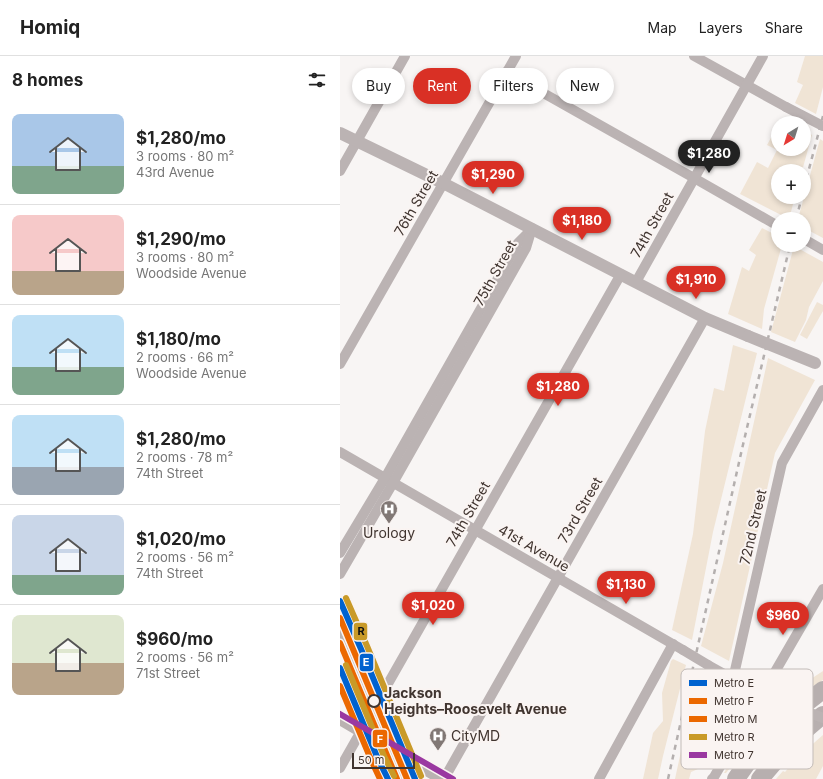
<!DOCTYPE html>
<meta charset="utf-8">
<style>
:root{--surface:#fff;--page:#f2f2f2;--text:#222;--muted:#767676;--line:#e0e0e0;--accent:#d93025}
body{margin:0;font-family:Inter,sans-serif;background:var(--page);color:var(--text);height:100vh;display:flex;flex-direction:column;font-size:15px;white-space:nowrap}
*{box-sizing:border-box;margin:0}
p{font-size:13px;color:var(--muted)}
.icon{flex:none;width:22px;height:22px;fill:none;stroke:currentColor;stroke-width:2;stroke-linecap:round;stroke-linejoin:round}
.map{position:relative;flex:1;overflow:hidden}
.sheet{display:flex;flex-direction:column;background:var(--surface);width:340px}
.sheet>*{flex:none}
.guide{position:absolute;left:12px;top:12px;width:380px;height:36px;display:flex;gap:8px}
.needle{width:26px;rotate:218deg}
.tools{position:absolute;left:431px;top:60px;display:grid;gap:8px}
.tools a{display:grid;place-items:center;width:40px;height:40px;border-radius:50%;background:var(--surface);box-shadow:0 2px 6px #0003;font-size:20px}
.scale{position:absolute;left:12px;bottom:10px;width:63px;box-sizing:border-box;padding-left:4px;border:2px solid #413530;border-top:0;font-size:11px;line-height:14px;white-space:nowrap;color:#413530;-webkit-text-stroke:3px #faf4f2;paint-order:stroke}
.price{position:absolute;translate:-50% -34px;padding:0 9px;border-radius:14px;background:var(--accent);color:#fff;font-size:13px;line-height:26px;filter:drop-shadow(0 1px 2px #0008)}
.price::after{content:'';position:absolute;left:50%;top:24px;width:12px;height:9px;margin-left:-6px;background:inherit;clip-path:polygon(0 0,100% 0,50% 100%)}
.price.on{background:#222;color:#fff}
ul{padding:0;list-style:none}
li{display:flex;align-items:center;gap:12px;height:100px;padding:0 12px}
li+li{border-top:1px solid var(--line)}
li span{display:grid;place-items:center;flex:none;width:112px;height:80px;border-radius:8px;color:#555}
li>.icon{margin-inline-start:auto}
span .icon{width:48px;height:48px;fill:#fffc;stroke-width:1}
li b{font-size:17px}
h2{display:flex;justify-content:space-between;align-items:center;height:48px;padding:0 12px;font-size:17px}
.pill{padding:0 14px;border-radius:18px;background:var(--surface);box-shadow:0 2px 6px #0003;font-size:14px;line-height:36px}
.pill.on{background:var(--accent);color:#fff}
header{display:flex;align-items:center;gap:24px;box-sizing:border-box;height:56px;padding:0 20px;background:var(--surface);border-bottom:1px solid var(--line)}
header strong{font-size:19px}
nav{display:flex;gap:22px;margin-inline-start:auto;font-size:14px}
main{display:flex;flex:1;min-height:0}
.map>svg:first-child{display:block}
</style>
<header>
<strong>Homiq</strong>
<nav><a>Map</a><a>Layers</a><a>Share</a></nav>
</header>
<main>
<section class="sheet">
<h2>8 homes<svg class="icon" aria-label="filters" viewBox="0 0 24 24"><path d="M4 7h16M4 17h16"/><circle cx="9" cy="7" r="2"/><circle cx="15" cy="17" r="2"/></svg></h2>
<ul>
<li><span style="background:linear-gradient(#a9c7e8 65%,#7fa58c 0)"><svg class="icon" aria-label="home" viewBox="0 0 24 24"><path d="M3 11l9-7 9 7M6 9v11h12V9"/></svg></span><div><b>$1,280/mo</b><p>3 rooms · 80 m²</p><p>43rd Avenue</p></div></li>
<li><span style="background:linear-gradient(#f6c9c9 70%,#b9a48a 0)"><svg class="icon" aria-label="home" viewBox="0 0 24 24"><path d="M3 11l9-7 9 7M6 9v11h12V9"/></svg></span><div><b>$1,290/mo</b><p>3 rooms · 80 m²</p><p>Woodside Avenue</p></div></li>
<li><span style="background:linear-gradient(#bfe0f5 65%,#7fa58c 0)"><svg class="icon" aria-label="home" viewBox="0 0 24 24"><path d="M3 11l9-7 9 7M6 9v11h12V9"/></svg></span><div><b>$1,180/mo</b><p>2 rooms · 66 m²</p><p>Woodside Avenue</p></div></li>
<li><span style="background:linear-gradient(#bfe0f5 65%,#9aa5b1 0)"><svg class="icon" aria-label="home" viewBox="0 0 24 24"><path d="M3 11l9-7 9 7M6 9v11h12V9"/></svg></span><div><b>$1,280/mo</b><p>2 rooms · 78 m²</p><p>74th Street</p></div></li>
<li><span style="background:linear-gradient(#c9d6e8 75%,#7fa58c 0)"><svg class="icon" aria-label="home" viewBox="0 0 24 24"><path d="M3 11l9-7 9 7M6 9v11h12V9"/></svg></span><div><b>$1,020/mo</b><p>2 rooms · 56 m²</p><p>74th Street</p></div></li>
<li><span style="background:linear-gradient(#dfe7d0 60%,#b9a48a 0)"><svg class="icon" aria-label="home" viewBox="0 0 24 24"><path d="M3 11l9-7 9 7M6 9v11h12V9"/></svg></span><div><b>$960/mo</b><p>2 rooms · 56 m²</p><p>71st Street</p></div></li>
</ul>
</section>
<div class="map">
<svg width="483" height="723" viewBox="0 0 483 723">
<rect width="100%" height="100%" fill="#f8f5f4"/>
<g fill="#f0e4d5">
<path d="M465 0H483V31L476 58 455 47 463 29 457 26Z"/>
<path d="M438 69V93H464V74L472 79 462 115H438V141H455L449 163 400 138 417 106 428 112 437 94 427 89Z"/>
<path d="M480 83 483 85V182L464 172V163H458Z"/>
<path d="M422 172 438 180V189H442L424 253 422 273 388 258 402 211 409 215 416 199 409 194Z"/>
<path d="M454 190 483 206V225L469 251 466 264 455 286 431 276Z"/>
<path d="M477 246 483 249V255L467 283 460 279Z"/>
<path d="M393 289 417 297 373 476 352 584 332 574 353 478 365 375 374 332 384 335Z"/>
<path d="M428 302 475 324 435 397 389 605 361 590 383 507Z"/>
<path d="M333 603 346 609 323 700 318 723H303L313 677 323 665 322 637 331 605Z"/>
<path d="M483 615V624L459 639 451 636Z"/>
<path d="M358 616 382 630 374 643 378 646 369 661 361 713H358L351 716 349 723H335Z"/>
<path d="M421 651 439 658 416 680 386 717H384Z"/>
<path d="M483 679V710L476 723H436L443 715 445 716 459 700Z"/>
</g>
<g fill="none" stroke-linecap="round" stroke-linejoin="round">
<g stroke="#bbb3b3" stroke-width="10">
<path d="M354 0 446 51"/>
<path d="M166 16 354 122 438 170"/>
<path d="M0 115 65 0"/>
<path d="M464 183 483 194"/>
<path d="M296 226 423 0"/>
<path d="M0 308 176 0"/>
<path d="M0 396 343 594"/>
<path d="M0 497 45 422 178 187 191 174"/>
<path d="M0 518 53 427 186 192 192 172"/>
<path d="M368 609C393 623 418 637 445 647"/>
<path d="M393 623 442 407 483 334"/>
<path d="M0 712 281 218"/>
<path d="M104 723 365 262"/>
<path d="M259 723 333 588"/>
<path d="M372 723 374 721 483 533"/>
</g>
<path stroke="#bbb3b3" stroke-width="12" d="M0 77 103 127 365 262 408 280"/>
<g stroke="#bab2b1" stroke-width="14">
<path d="M0 575 61 723"/>
<path d="M0 662 104 723"/>
</g>
<g stroke="#b7afaf" stroke-width="18">
<path d="M396 723C420 686 448 660 483 634"/>
<path d="M420 723C439 700 459 677 483 659"/>
</g>
<g stroke="#b4afae" stroke-width="2.5" stroke-dasharray="5 5" stroke-linecap="butt">
<path d="M464 132 483 60"/>
<path d="M456 163 462 141"/>
<path d="M328 723 402 393 450 189"/>
</g>
<g stroke="#bbb3b3" stroke-width="10">
<path d="M446 51 483 70"/>
<path d="M343 594 368 609"/>
<path d="M445 647 483 662"/>
</g>
<path stroke="#bbb3b3" stroke-width="12" d="M408 280 475 307"/>
<g stroke="#faf4f2" stroke-width="9">
<g id="metro-1">
<path d="M0 545 21 593 75 723"/>
<path d="M0 612 38 703 48 723"/>
</g>
</g>
<g stroke="#faf4f2" stroke-width="9">
<path id="metro-2" d="M0 587 57 723"/>
</g>
<g stroke="#faf4f2" stroke-width="9">
<g id="metro-3">
<path d="M0 562 67 723"/>
<path d="M0 630 32 706 40 723"/>
</g>
</g>
<g stroke="#faf4f2" stroke-width="9">
<g id="metro-4">
<path d="M6 542 27 590 81 720"/>
<path d="M6 609 44 700 54 720"/>
</g>
</g>
<g stroke="#faf4f2" stroke-width="9">
<path id="metro-5" d="M0 658 113 723"/>
</g>
<use href="#metro-1" stroke="#0062cf" stroke-width="6"/>
<use href="#metro-2" stroke="#eb6800" stroke-width="6"/>
<use href="#metro-3" stroke="#eb6800" stroke-width="6"/>
<use href="#metro-4" stroke="#c99a28" stroke-width="6"/>
<use href="#metro-5" stroke="#9a38a1" stroke-width="6"/>
</g>
<defs>
<g id="hospital-pin" transform="scale(0.9)"><path d="M0 17L-7.5 6A9.5 9.5 0 1 1 7.5 6Z" fill="#817875" stroke="#faf4f2"/><path d="M-5-5h3v3.5h4V-5h3V5h-3V1.5h-4V5h-3Z" fill="#fff"/></g>
</defs>
<g fill-rule="evenodd">
<use href="#hospital-pin" x="49" y="453"/>
<use href="#hospital-pin" x="98" y="680"/>
</g>
<circle fill="#faf4f2" stroke="#413530" stroke-width="2" cx="34" cy="645" r="6"/>
<g text-anchor="middle" stroke-width="4" stroke-linejoin="round" paint-order="stroke">
<g font-size="14" fill="#413530" stroke="#faf4f2">
<text transform="translate(76 147) rotate(-60)" y="5">76th Street</text>
<text transform="translate(312 169) rotate(-61)" y="5">74th Street</text>
<text transform="translate(155 217) rotate(-61)" y="5">75th Street</text>
<text transform="translate(240 454) rotate(-60)" y="5">73rd Street</text>
<text transform="translate(128 458) rotate(-60)" y="5">74th Street</text>
<text transform="translate(413 471) rotate(-77)" y="5">72nd Street</text>
<text transform="translate(194 492) rotate(30)" y="5">41st Avenue</text>
</g>
<g font-size="14" fill="#413530" stroke="#faf4f2">
<text x="49" y="482">Urology</text>
<text x="111" y="685" text-anchor="start">CityMD</text>
</g>
<g font-size="14" font-weight="bold" fill="#413530" stroke="#faf4f2" text-anchor="start">
<text x="44" y="642">Jackson<tspan x="44" dy="16">Heights–Roosevelt Avenue</tspan></text>
</g>
</g>
<rect x="341" y="613" width="132" height="100" rx="6" fill="#faf4f2" stroke="#c2bbb8" stroke-width="1"/>
<rect x="349" y="624" width="18" height="6" fill="#0062cf"/>
<rect x="349" y="642" width="18" height="6" fill="#eb6800"/>
<rect x="349" y="660" width="18" height="6" fill="#eb6800"/>
<rect x="349" y="678" width="18" height="6" fill="#c99a28"/>
<rect x="349" y="696" width="18" height="6" fill="#9a38a1"/>
<g font-size="11" fill="#413530">
<text x="374" y="631">Metro E</text>
<text x="374" y="649">Metro F</text>
<text x="374" y="667">Metro M</text>
<text x="374" y="685">Metro R</text>
<text x="374" y="703">Metro 7</text>
</g>
<g stroke="#faf4f2" stroke-width="1.5">
<rect x="13" y="566" width="15" height="19" rx="4" fill="#c99a28"/>
<rect x="19" y="597" width="15" height="19" rx="4" fill="#0062cf"/>
<rect x="32" y="673" width="16" height="19" rx="4" fill="#eb6800"/>
</g>
<g font-size="11" text-anchor="middle" font-weight="bold" fill="#fff">
<text x="26" y="610">E</text>
<text x="40" y="687">F</text>
</g>
<g font-size="11" text-anchor="middle" font-weight="bold" fill="#111">
<text x="21" y="579">R</text>
</g>
</svg>
<div class="tools">
<a><svg class="needle" viewBox="-14 -14 28 28"><path d="M0-13l5 13h-10z" fill="#e53935"/><path d="M0 13l5-13h-10z" fill="#767676"/></svg></a>
<a>+</a>
<a>−</a>
</div>
<div class="scale">50 m</div>
<b class="price on" style="left:369px;top:118px">$1,280</b>
<b class="price" style="left:153px;top:139px">$1,290</b>
<b class="price" style="left:242px;top:185px">$1,180</b>
<b class="price" style="left:356px;top:244px">$1,910</b>
<b class="price" style="left:218px;top:351px">$1,280</b>
<b class="price" style="left:286px;top:549px">$1,130</b>
<b class="price" style="left:93px;top:570px">$1,020</b>
<b class="price" style="left:443px;top:580px">$960</b>
<div class="guide">
<a class="pill">Buy</a>
<a class="pill on">Rent</a>
<a class="pill">Filters</a>
<a class="pill">New</a>
</div>
</div>
</main>
